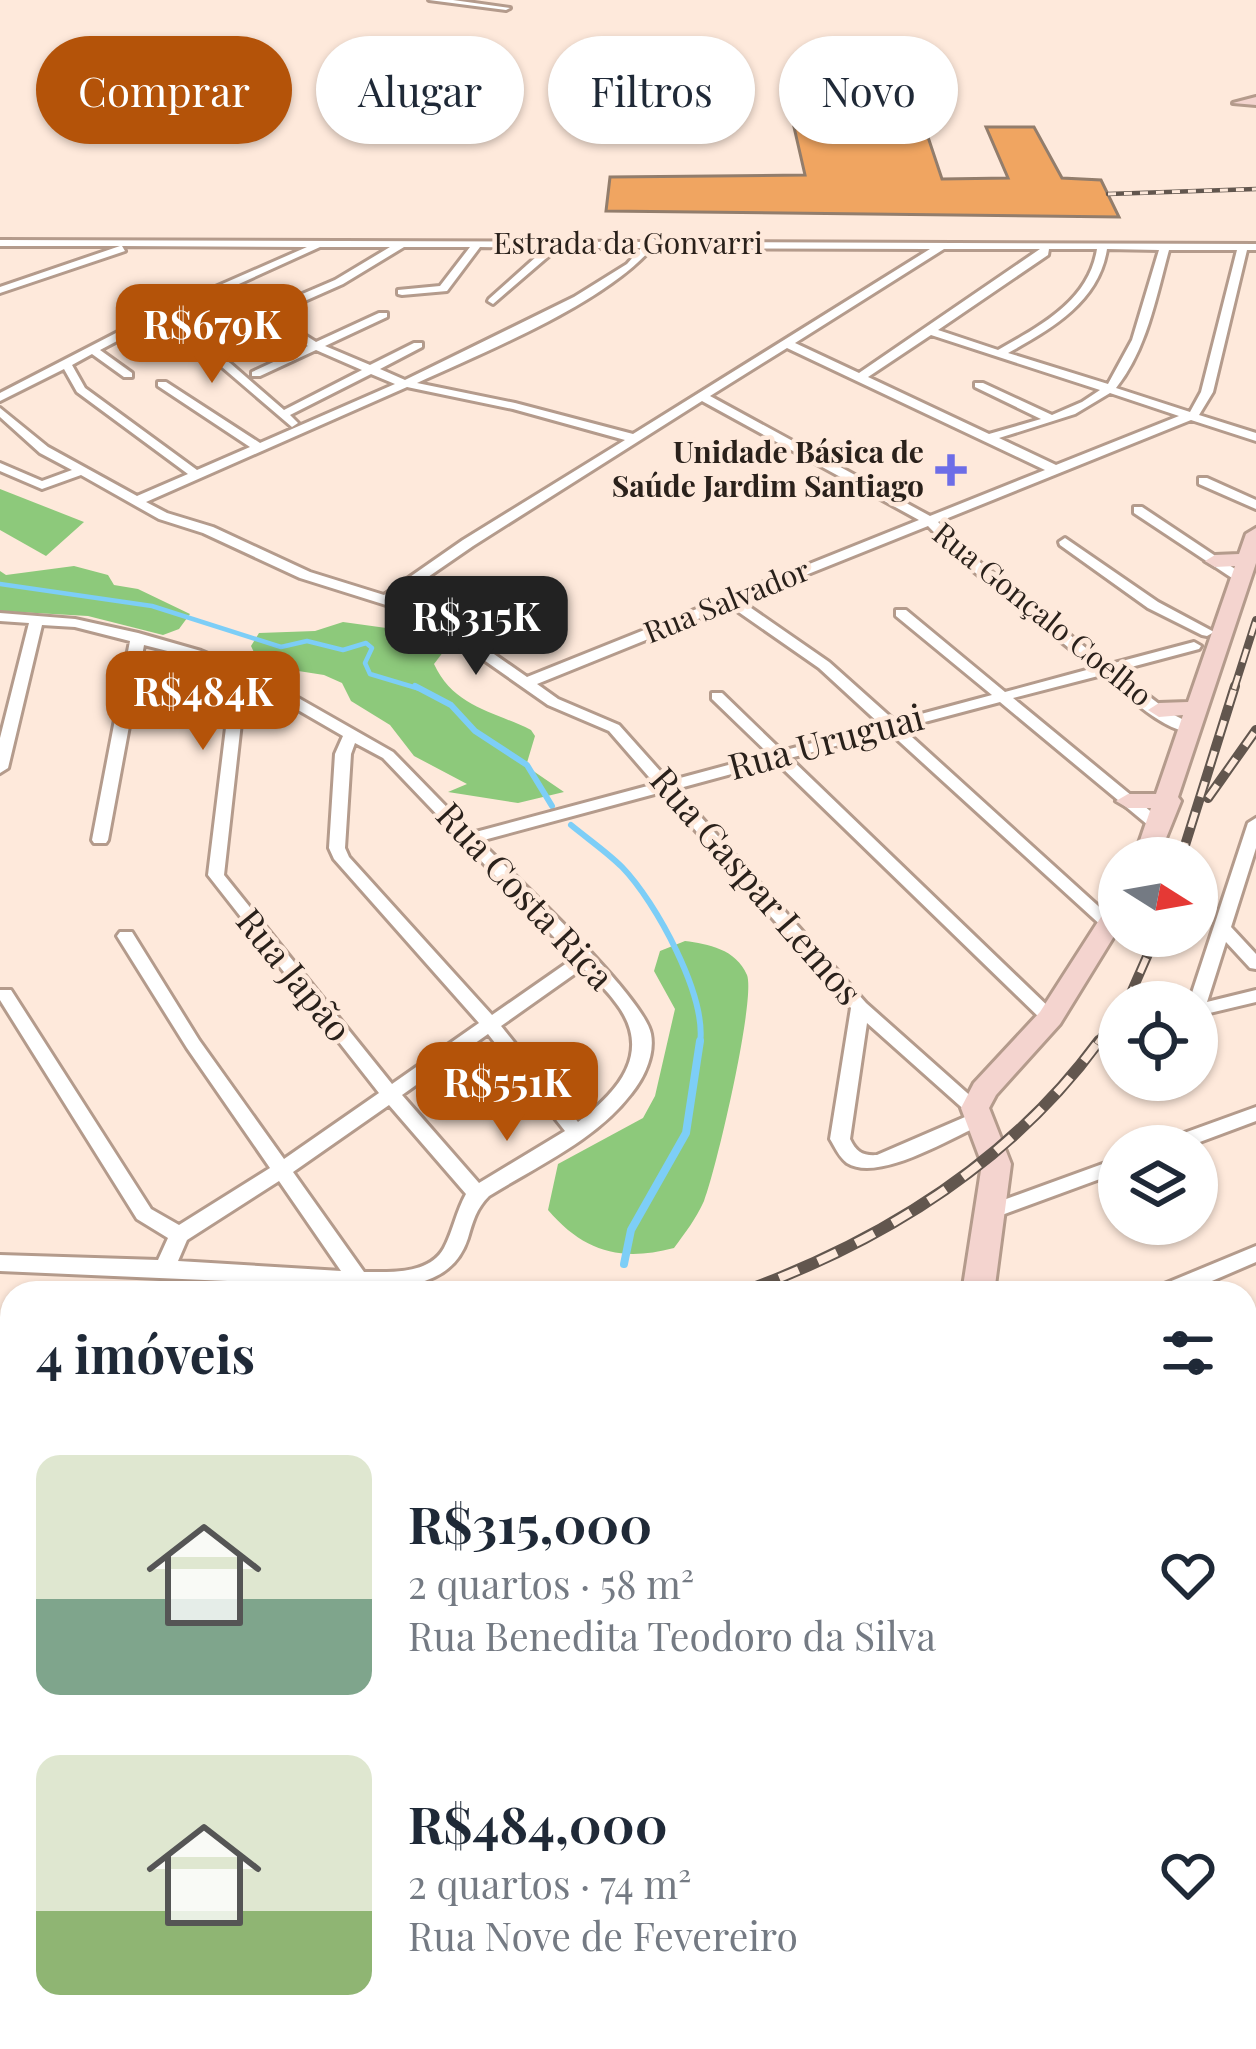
<!DOCTYPE html>
<html lang="pt">
<meta charset="utf-8">
<style>
:root{--surface:#fff;--page:#f2f2f3;--text:#1f2937;--muted:#747a83;--accent:#b45309}
body{margin:0;font-family:"Playfair Display",serif;background:var(--page);color:var(--text);height:100vh;display:flex;flex-direction:column;font-size:45px;white-space:nowrap}
*{box-sizing:border-box;margin:0}
p{font-size:39px;color:var(--muted)}
.icon{flex:none;width:66px;height:66px;fill:none;stroke:currentColor;stroke-width:2;stroke-linecap:round;stroke-linejoin:round}
.map{position:relative;flex:1;overflow:hidden}
.side{position:absolute;left:0px;top:1281px;width:1257px;height:768px;display:flex;flex-direction:column;background:var(--surface);border-radius:36px 36px 0 0;box-shadow:0 3px 9px #0004}
.side>*{flex:none}
.guide{position:absolute;left:36px;top:36px;width:1185px;height:108px;display:flex;gap:24px}
.needle{width:78px;rotate:101deg}
.buttons{position:absolute;left:1098px;top:837px;display:grid;gap:24px}
.buttons a{display:grid;place-items:center;width:120px;height:120px;border-radius:50%;background:var(--surface);box-shadow:0 3px 9px #0004;font-size:60px}
.price{position:absolute;translate:-50% -102px;padding:0 27px;border-radius:24px;background:var(--accent);color:#fff;font-size:39px;line-height:78px;filter:drop-shadow(0 3px 6px #0008)}
.price::after{content:'';position:absolute;left:50%;top:72px;width:36px;height:27px;margin-left:-18px;background:inherit;clip-path:polygon(0 0,100% 0,50% 100%)}
.price.current{background:#222;color:#fff}
ul{padding:0;list-style:none}
li{display:flex;align-items:center;gap:36px;height:300px;padding:0 36px}
li span{display:grid;place-items:center;flex:none;width:336px;height:240px;border-radius:24px;color:#555}
li>.icon{margin-inline-start:auto}
span .icon{width:144px;height:144px;fill:#fffc;stroke-width:1}
li b{font-size:51px}
h2{display:flex;justify-content:space-between;align-items:center;height:144px;padding:0 36px;font-size:51px}
.chip{padding:0 42px;border-radius:54px;background:var(--surface);box-shadow:0 3px 9px #0004;font-size:42px;line-height:108px}
.chip.current{background:var(--accent);color:#fff}
.map>svg:first-child{display:block}
</style>
<div class="map">
<svg width="1256" height="2049" viewBox="0 0 1256 2049">
<rect width="100%" height="100%" fill="#fee9db"/>
<g fill="#8dc97b">
<path d="M0 489 84 522 46 556 0 530Z"/>
<path d="M74 566 108 575 114 585 138 589 190 614 179 629 163 635 88 616 0 611V571L6 575Z"/>
<path d="M343 622 444 636 450 643 434 664C454 707 493 711 531 730L535 736 526 766 564 792 518 803 448 792 467 784 414 756 390 725 351 701 342 683 324 675 260 665 251 646 259 633 315 631Z"/>
<path d="M685 941C708 944 736 949 747 975 756 999 716 1171 704 1201 696 1219 685 1233 674 1248 621 1262 584 1252 548 1210L558 1164 643 1118 655 1096 675 1009 654 971 660 951Z"/>
</g>
<g fill="none" stroke-linecap="round" stroke-linejoin="round">
<path stroke="#7dcef7" stroke-width="4.5" d="M0 584 152 606 281 647 307 641 343 650 366 643 372 648 365 663 370 674 420 689"/>
<g stroke="#7dcef7" stroke-width="6">
<path d="M415 686 451 705 475 731 527 765 552 806"/>
<path d="M571 825C588 839 607 852 622 867 656 902 707 996 700 1044"/>
</g>
<path stroke="#7dcef7" stroke-width="8" d="M624 1264 631 1230 686 1133 700 1041"/>
</g>
<path fill="#f0a561" stroke="#927d6c" stroke-width="3" d="M794 127H887L889 134H927L942 179 1008 178 986 127H1034L1062 178 1101 180 1119 217 606 211 610 177 805 175Z"/>
<g fill="none" stroke-linecap="round" stroke-linejoin="round">
<g stroke="#b49b8c" stroke-width="6">
<g id="street">
<path d="M429 0H453L510 8 506 10Z"/>
<path d="M653 238 657 242 1256 244V250H1247L1213 392 1199 415 1256 433V441L1191 420 938 522 977 560 1107 665 1194 642 1201 646 1199 649 1116 671 1172 714 1198 727V733C1164 734 1128 695 1102 675L1013 698 1166 824 1168 827 1166 830H1154L1000 702 902 728 1118 924 1110 929 1104 928 889 732 790 758 1056 1014 1059 1018 1056 1022H1044L776 762 676 789 866 1003 984 1108 979 1113 985 1119 983 1124C951 1138 878 1183 847 1163 839 1157 835 1147 830 1139L851 1008 662 792 480 841C513 875 644 996 651 1034 655 1055 644 1078 631 1094 596 1140 537 1166 489 1196 476 1209 473 1221 468 1238 455 1278 421 1285 383 1288L0 1271V1255L158 1260 168 1238 137 1219 0 1000V990H11L151 1209 179 1225 270 1168 187 1048 117 936 120 932H132L199 1040 284 1159 379 1093 208 875 230 695 244 679 191 657 144 645 108 840 106 843H94L92 840 130 641 75 627 42 625 8 768 0 773V738L29 623 0 621V613L75 619 138 633 201 651 258 675 393 752 472 833 655 784 609 731 548 705 421 616 300 578 203 533 159 519 81 475 42 489 0 471V463L42 481 72 470 40 453 0 417V408L48 447 137 496 188 474 77 392 64 369 0 401V393L147 317 307 247 122 246 125 251 0 293V287L120 246H0V240L647 242ZM320 247H390L335 280 265 310 230 288ZM404 247H470L440 286 398 290V294L402 295 447 291 480 247 546 248 489 299 488 301 493 304 558 248H641L627 264 574 297 405 380 380 369 422 347V343H414L370 365 325 346 387 317V313H379L316 342 273 315 343 284ZM652 248 930 249 633 434 515 403 417 383C487 351 603 304 652 248ZM944 249H1040L859 373 795 343ZM1049 249H1097C1089 301 1040 326 998 350L938 330 1048 255ZM1107 249 1159 250 1132 340 1108 384 1008 353C1051 329 1099 302 1107 249ZM1169 250H1237L1201 392 1190 412 1116 388C1147 349 1156 297 1169 250ZM221 292 257 314 195 341 159 319ZM264 319 308 346 252 372V376H260L316 350 362 370 284 410 230 363 202 346ZM151 323 222 367 292 427 298 423 290 415 371 374 395 384 260 443 166 382H158V386L250 447 197 470 85 388 72 365 92 354 124 377H132V373L100 350ZM931 335 1100 390 1082 402 1052 415 983 383H975V387L1041 419 989 434 868 377ZM787 348 1045 470 930 516 710 396ZM407 387 513 409 625 440 463 540 384 595 310 572 213 527 167 513 146 502ZM1110 393 1179 416 1056 465 999 438 1075 414ZM702 401 919 520 527 677 431 610 396 599 473 546ZM928 526 967 566 1094 668 1005 692 906 610H896V616L992 695 895 721 829 662 741 601ZM730 606 819 668 881 725 782 751 722 693H712V699L769 754 669 781 619 725 558 699 537 684ZM255 685 343 736 335 754 329 848 334 859 479 1023 392 1084 224 875 244 696ZM355 743 383 758 574 958 492 1015 349 857 345 848 351 754ZM583 968C594 979 607 990 616 1003 654 1052 618 1092 578 1122L501 1026ZM867 1023 968 1113 972 1114 877 1155C863 1156 856 1152 850 1139ZM488 1034 565 1131 479 1183 402 1095ZM389 1105 466 1194C456 1212 453 1231 444 1248 429 1275 390 1272 364 1272L293 1172ZM279 1181 341 1271 178 1261 187 1240Z"/>
<path d="M1199 478H1207L1256 500V509L1199 484Z"/>
<path d="M1134 507H1142L1247 577 1240 581 1235 580 1134 513Z"/>
<path d="M1065 538 1158 602 1214 632 1207 636 1202 635 1148 608 1060 545 1059 542Z"/>
<path d="M1256 818V848L1231 927 1256 954V969L1250 968 1226 942 1207 1002 1256 990V1002L1197 1016V1002H1189L1248 823Z"/>
<path d="M1256 1107V1121L1189 1146H1159L1162 1141Z"/>
<path d="M1119 1158V1172L991 1219 984 1217 981 1212 984 1207Z"/>
<path d="M1256 1246V1262L1184 1293H1154L1157 1287Z"/>
<path d="M1256 1409V1428L1245 1432V1413Z"/>
<path d="M0 1416 12 1417V1435L0 1434Z"/>
<path d="M1256 1524V1544L1245 1548V1528Z"/>
<path d="M12 1556V1577L0 1581V1560Z"/>
<path d="M1245 1608 1256 1613V1638L1245 1633Z"/>
<path d="M12 1710V1734L0 1739V1715Z"/>
<path d="M1245 1820 1256 1825V1855L1245 1850Z"/>
<path d="M12 1894V1921L0 1927V1899Z"/>
<path d="M179 2037H211L216 2049H184Z"/>
<path d="M284 2037H320L314 2049H278Z"/>
<path d="M829 2037H864L870 2049H835Z"/>
<path d="M1158 2037H1194L1200 2049H1164Z"/>
</g>
</g>
<g stroke="#b49b8c" stroke-width="6">
<g id="secondary">
<path d="M1256 97V105L1233 103Z"/>
<path d="M1256 528V563L1178 797 1181 801 1158 858H1134L1151 808H1128L1116 801 1128 794H1156L1183 715 1159 717 1148 710 1159 703 1188 702 1235 566 1215 567 1205 561 1215 555 1239 554 1246 534Z"/>
<path d="M1119 900V928L1060 1024 996 1095 989 1108 1011 1164 994 1293H962L982 1164 961 1108 974 1083 1040 1012 1110 903Z"/>
<path d="M591 2037H641L636 2049H586Z"/>
<path d="M698 2037H747L742 2049H693Z"/>
</g>
</g>
<use href="#street" fill="#fff" fill-rule="evenodd"/>
<use href="#secondary" fill="#f4d4cf" fill-rule="evenodd"/>
<g stroke="#62564e" stroke-width="4.5">
<path id="rail-far3" d="M1108 194 1256 189"/>
</g>
<g stroke="#62564e" stroke-width="8">
<path id="rail-far2" d="M1234 689 1256 620"/>
</g>
<g stroke="#62564e" stroke-width="10">
<g id="rail-far1">
<path d="M1208 798 1256 730"/>
<path d="M1181 858 1235 686"/>
<path d="M1127 1002 1156 936"/>
<path d="M1097 1044 1119 1014"/>
</g>
</g>
<g stroke="#62564e" stroke-width="12">
<g id="rail">
<path d="M740 1293C881 1242 1009 1164 1099 1041"/>
<path d="M0 1339H12"/>
</g>
</g>
<use href="#rail-far3" stroke="#fee9db" stroke-width="3" stroke-dasharray="8" stroke-linecap="butt"/>
<use href="#rail-far2" stroke="#fee9db" stroke-width="4.5" stroke-dasharray="14" stroke-linecap="butt"/>
<use href="#rail-far1" stroke="#fee9db" stroke-width="6" stroke-dasharray="16" stroke-linecap="butt"/>
<use href="#rail" stroke="#fee9db" stroke-width="8" stroke-dasharray="21" stroke-linecap="butt"/>
</g>
<path fill="#6d6de7" stroke="#fee9db" stroke-width="4.5" d="M945 452h12v12h12v12h-12v12h-12v-12h-12v-12h12z"/>
<g text-anchor="middle" stroke-width="9" stroke-linejoin="round" paint-order="stroke">
<g font-size="30" fill="#2a211b" stroke="#fee9db">
<text x="628" y="254">Estrada da Gonvarri</text>
<text transform="translate(727 602) rotate(-22)" y="10">Rua Salvador</text>
<text transform="translate(1042 615) rotate(39)" y="10">Rua Gonçalo Coelho</text>
</g>
<g font-size="30" font-weight="bold" fill="#2a211b" stroke="#fee9db" text-anchor="end">
<text x="924" y="463">Unidade Básica de<tspan x="924" dy="34">Saúde Jardim Santiago</tspan></text>
</g>
<g font-size="36" fill="#2a211b" stroke="#fee9db">
<text transform="translate(826 742) rotate(-15)" y="13">Rua Uruguai</text>
<text transform="translate(756 886) rotate(49)" y="13">Rua Gaspar Lemos</text>
<text transform="translate(525 896) rotate(47)" y="13">Rua Costa Rica</text>
<text transform="translate(294 975) rotate(51)" y="13">Rua Japão</text>
</g>
</g>
</svg>
<div class="buttons">
<a><svg class="needle" viewBox="-14 -14 28 28"><path d="M0-13l5 13h-10z" fill="#e53935"/><path d="M0 13l5-13h-10z" fill="#747a83"/></svg></a>
<a><svg class="icon" aria-label="locate" viewBox="0 0 24 24"><circle cx="12" cy="12" r="6"/><path d="M12 2v4M12 18v4M2 12h4M18 12h4"/></svg></a>
<a><svg class="icon" aria-label="layers" viewBox="0 0 24 24"><path d="M12 4l9 5-9 5-9-5zM3 14l9 5 9-5"/></svg></a>
</div>
<b class="price" style="left:212px;top:386px">R$679K</b>
<b class="price current" style="left:476px;top:678px">R$315K</b>
<b class="price" style="left:203px;top:753px">R$484K</b>
<b class="price" style="left:507px;top:1144px">R$551K</b>
<div class="guide">
<a class="chip current">Comprar</a>
<a class="chip">Alugar</a>
<a class="chip">Filtros</a>
<a class="chip">Novo</a>
</div>
<section class="side">
<h2>4 imóveis<svg class="icon" aria-label="filters" viewBox="0 0 24 24"><path d="M4 7h16M4 17h16"/><circle cx="9" cy="7" r="2"/><circle cx="15" cy="17" r="2"/></svg></h2>
<ul>
<li><span style="background:linear-gradient(#dfe7d0 60%,#7fa58c 0)"><svg class="icon" aria-label="home" viewBox="0 0 24 24"><path d="M3 11l9-7 9 7M6 9v11h12V9"/></svg></span><div><b>R$315,000</b><p>2 quartos · 58 m²</p><p>Rua Benedita Teodoro da Silva</p></div><svg class="icon" aria-label="heart" viewBox="0 0 24 24"><path d="M12 20l-8-8c-3-5 5-10 8-4 3-6 11-1 8 4z"/></svg></li>
<li><span style="background:linear-gradient(#dfe7d0 65%,#8fb573 0)"><svg class="icon" aria-label="home" viewBox="0 0 24 24"><path d="M3 11l9-7 9 7M6 9v11h12V9"/></svg></span><div><b>R$484,000</b><p>2 quartos · 74 m²</p><p>Rua Nove de Fevereiro</p></div><svg class="icon" aria-label="heart" viewBox="0 0 24 24"><path d="M12 20l-8-8c-3-5 5-10 8-4 3-6 11-1 8 4z"/></svg></li>
</ul>
</section>
</div>
